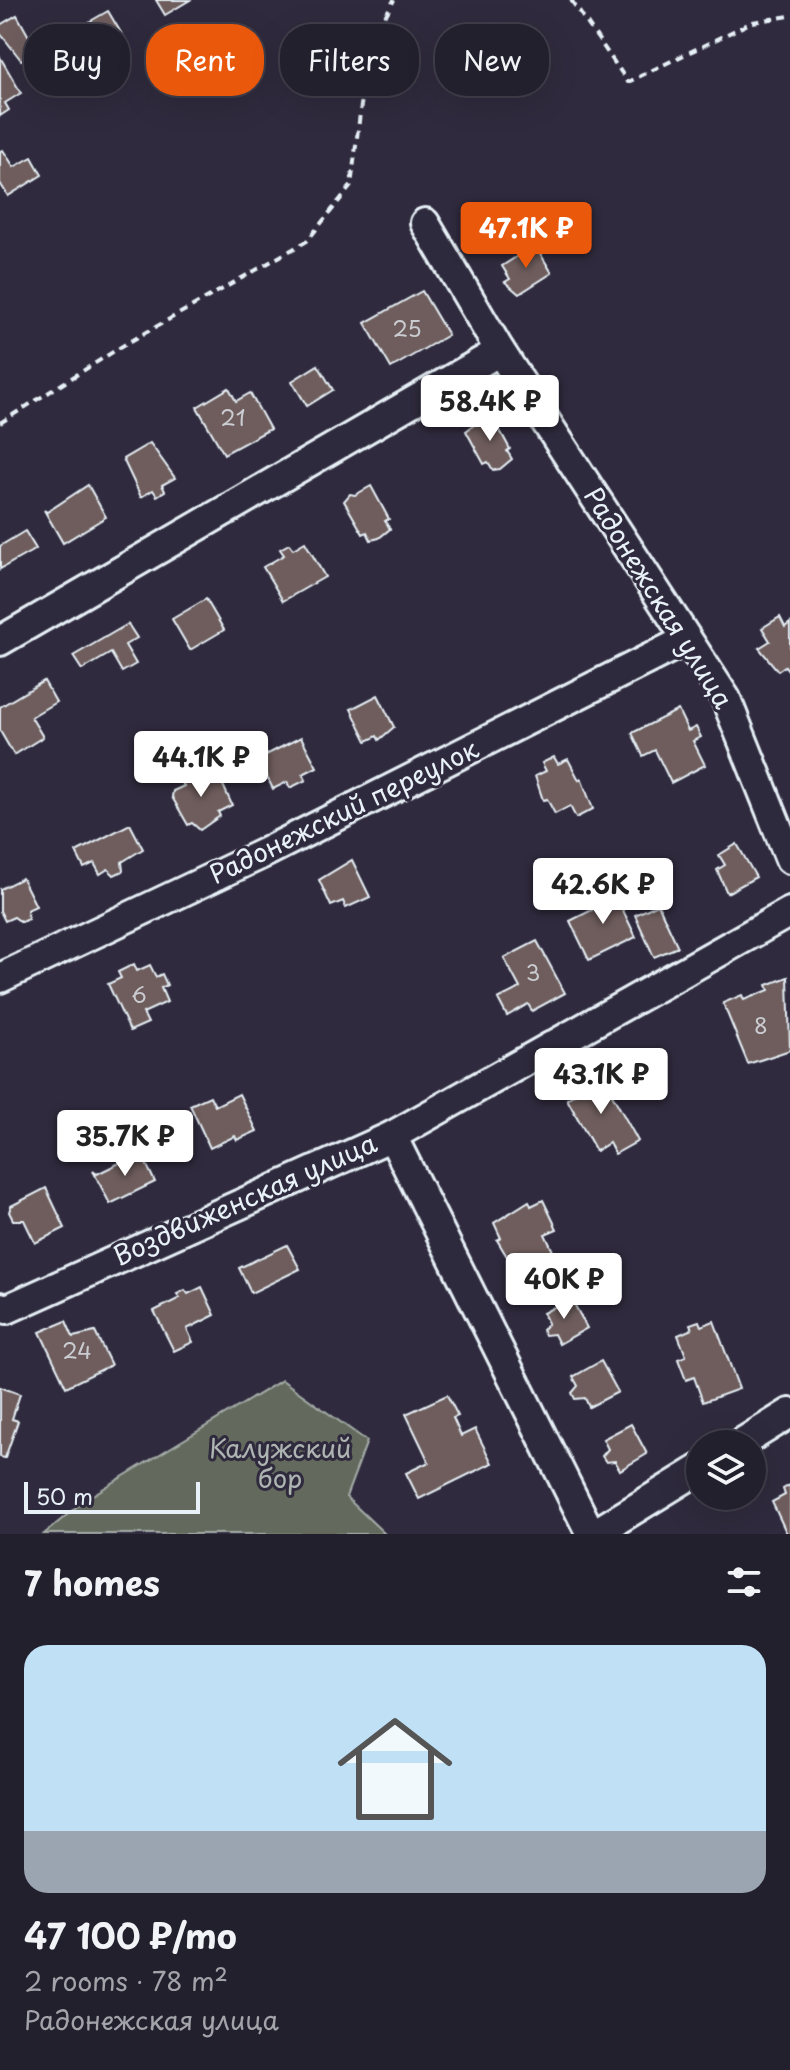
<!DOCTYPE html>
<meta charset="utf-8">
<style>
:root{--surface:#23202e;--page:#2b2836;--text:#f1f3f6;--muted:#a3a3aa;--line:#403e4a;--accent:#ea580c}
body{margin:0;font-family:"Playpen Sans",sans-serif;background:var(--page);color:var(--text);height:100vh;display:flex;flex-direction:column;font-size:30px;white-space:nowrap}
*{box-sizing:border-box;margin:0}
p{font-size:26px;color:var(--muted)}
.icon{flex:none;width:44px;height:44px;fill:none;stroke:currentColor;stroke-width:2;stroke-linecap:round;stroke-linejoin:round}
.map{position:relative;height:1534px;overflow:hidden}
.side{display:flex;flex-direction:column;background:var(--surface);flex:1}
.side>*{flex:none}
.banner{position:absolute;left:24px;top:24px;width:742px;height:72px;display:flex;gap:16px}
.tools{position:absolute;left:686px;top:1430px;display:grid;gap:16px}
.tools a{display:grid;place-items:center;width:80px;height:80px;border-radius:50%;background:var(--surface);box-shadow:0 8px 32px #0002,0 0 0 2px var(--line);font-size:40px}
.scale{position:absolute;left:24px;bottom:20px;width:176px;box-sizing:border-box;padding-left:8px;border:4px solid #e8f1f8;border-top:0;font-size:22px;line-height:28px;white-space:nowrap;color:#e8f1f8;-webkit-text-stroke:6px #2f2a3d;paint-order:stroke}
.price{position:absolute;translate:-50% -68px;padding:0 18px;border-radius:8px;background:#fff;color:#222;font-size:26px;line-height:52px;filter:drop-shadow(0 2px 4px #0008)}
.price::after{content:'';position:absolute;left:50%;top:48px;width:24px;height:18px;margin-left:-12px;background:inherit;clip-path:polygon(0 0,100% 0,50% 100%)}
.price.current{background:var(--accent);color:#fff}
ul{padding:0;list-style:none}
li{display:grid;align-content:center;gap:16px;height:424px;padding:0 24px}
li+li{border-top:2px solid var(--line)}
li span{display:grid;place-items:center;height:248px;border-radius:24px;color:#555}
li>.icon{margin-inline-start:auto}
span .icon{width:144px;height:144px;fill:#fffc;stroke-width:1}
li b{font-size:34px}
h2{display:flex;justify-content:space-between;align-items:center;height:96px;padding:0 24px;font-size:34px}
.pill{padding:0 28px;border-radius:32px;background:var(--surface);box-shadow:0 8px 32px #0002,0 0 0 2px var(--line);font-size:28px;line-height:72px}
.pill.current{background:var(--accent);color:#fff}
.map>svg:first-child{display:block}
</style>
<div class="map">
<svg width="790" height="1534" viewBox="0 0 790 1534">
<rect width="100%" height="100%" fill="#2f2a3d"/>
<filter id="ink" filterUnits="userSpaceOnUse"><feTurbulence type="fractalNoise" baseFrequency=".0125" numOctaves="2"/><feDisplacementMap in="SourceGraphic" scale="16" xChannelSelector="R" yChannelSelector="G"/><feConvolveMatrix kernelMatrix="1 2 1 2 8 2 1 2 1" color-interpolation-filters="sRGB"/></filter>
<g filter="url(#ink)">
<path fill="#646a5d" stroke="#a6aeaa" stroke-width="2" d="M282 1380 367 1441 346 1497 385 1534H44L86 1499Z"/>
<g fill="#6e5d5b" stroke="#e8f1f8" stroke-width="2">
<path d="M156 0H190L165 15Z"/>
<path d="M108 11 127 43 80 70 61 38Z"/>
<path d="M17 15 37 51 21 60 0 33V25Z"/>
<path d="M0 57 21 93 5 103 9 110 0 116Z"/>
<path d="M3 150 14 167 32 157 42 175 8 196 0 183V151Z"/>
<path d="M535 245 552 273 519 294 505 282 510 279 502 266Z"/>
<path d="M422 291 448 335 391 368 365 323Z"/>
<path d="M318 365 333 390 307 406 292 381Z"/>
<path d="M229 388 236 401 250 393 270 429 224 454 197 407Z"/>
<path d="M487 415 492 416 510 449 507 451 512 459 500 469 493 470 488 462 484 464 466 431Z"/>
<path d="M150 443 175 478 162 485 165 491 157 496 153 490 141 497 123 459Z"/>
<path d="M88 485 106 517 63 543 44 510 47 512Z"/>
<path d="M371 486 389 519 385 521 390 529 379 538 371 540 367 532 363 534 344 501 350 494 355 495Z"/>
<path d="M25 531 36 549 0 569V546Z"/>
<path d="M305 542 325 577 283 601 263 567 284 555 280 549 289 544 293 549Z"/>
<path d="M206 599 224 630 190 650 172 619Z"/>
<path d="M780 617 785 627 790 623V673L785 666 778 671 759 648 770 641 762 628Z"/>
<path d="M128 624 137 638 125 645 136 664 122 672 111 653 82 670 73 656Z"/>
<path d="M44 681 56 702 31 717 43 737 14 755 0 731V707Z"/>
<path d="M378 695 394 727 379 740 377 736 367 741 351 709Z"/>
<path d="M678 710 688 731 696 727 701 737 693 741 705 765 671 783 655 750 643 756 632 733Z"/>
<path d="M301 737 317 767 303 774 306 780 290 788 287 782 273 789 258 759Z"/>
<path d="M554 757 558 764 568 759 579 780 581 778 593 809 576 818 570 806 555 814 547 799 543 800 535 776 546 771 542 763Z"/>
<path d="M199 768 205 782 219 776 232 805 218 812 220 816 200 830 192 823 188 825 172 797 173 791 184 786 179 777Z"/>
<path d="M130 824 143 849 122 862 123 871 114 875 108 869 100 874 94 863 84 868 76 852Z"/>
<path d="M737 844 756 877 727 893 717 870 725 865 719 855Z"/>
<path d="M352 860 370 897 346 908 343 901 331 906 319 880Z"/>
<path d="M22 878 36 906 27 910 28 919 21 922 14 917 5 921 0 911V889Z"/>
<path d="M613 890 636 937 589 960 570 921 592 910 588 902Z"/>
<path d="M658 904 678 947 654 957 635 915Z"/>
<path d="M537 941 565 993 532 1011 528 1004 507 1016 498 999 520 988 504 958Z"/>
<path d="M134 964 137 971 150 965 156 977 162 974 167 985 161 988 167 1002 143 1013 148 1023 130 1031 108 984 121 978 118 972Z"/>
<path d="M788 977 790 1050 748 1064 723 1003 742 995 744 1000 769 990 767 985Z"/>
<path d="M588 1078 592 1084 603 1078 638 1141 615 1154 609 1143 596 1151 567 1099 578 1092 575 1086Z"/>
<path d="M239 1094 257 1131 237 1140 235 1136 210 1148 190 1105 210 1096 215 1106Z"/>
<path d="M139 1149 155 1182 110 1204 93 1171 97 1174 140 1153Z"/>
<path d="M46 1188 65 1228 35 1243 24 1220H13L9 1212 11 1206Z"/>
<path d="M543 1200 557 1229 545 1234 558 1262 534 1278 532 1274 521 1280 497 1240 501 1238 494 1223 529 1201 531 1206Z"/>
<path d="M287 1245 300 1269 251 1293 239 1268Z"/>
<path d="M202 1287 215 1315 187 1329 193 1342 174 1351 154 1311 180 1298 177 1294 185 1290 188 1294Z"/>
<path d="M571 1298 587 1328 559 1344 554 1334 545 1335 542 1330 548 1323 543 1313Z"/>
<path d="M66 1321 73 1337 95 1332 111 1365 66 1387 40 1332Z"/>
<path d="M699 1321 701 1326 714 1321 739 1389 703 1402 694 1377 686 1380 678 1359 686 1356 678 1335 692 1329 690 1324Z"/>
<path d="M601 1361 618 1392 589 1407 585 1398 575 1399 572 1393 578 1386 573 1377Z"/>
<path d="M0 1387 20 1394 12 1419 18 1421 5 1458 0 1457Z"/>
<path d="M447 1395 458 1416 453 1418 461 1436 475 1429 492 1463 419 1499 406 1473 429 1462 406 1414Z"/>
<path d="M631 1424 647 1454 620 1470 615 1461 606 1462 602 1456 608 1449 603 1439Z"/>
<path d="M790 1485V1534H787L772 1502 785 1495 783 1489Z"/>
</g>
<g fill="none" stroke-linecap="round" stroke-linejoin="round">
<g stroke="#e8f1f8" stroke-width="34">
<g id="minor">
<path d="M425 223 500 351 726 699 790 859"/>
<path d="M0 641 500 351"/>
<path d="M0 978 264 853 686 640"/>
<path d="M392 1136 591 1534"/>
<path d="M0 1307 7 1309 392 1136 790 912"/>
<path d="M740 1444 790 1413"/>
<path d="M594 1534 700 1469"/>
</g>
</g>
<g stroke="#e8f1f8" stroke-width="4" stroke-dasharray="8 6" stroke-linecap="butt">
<path d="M571 0 628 82 752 22 790 16"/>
<path d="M0 423 124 345 307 241 351 186 361 105 376 33 394 0"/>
</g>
<use href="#minor" stroke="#2f2a3d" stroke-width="28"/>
</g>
</g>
<g text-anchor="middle" stroke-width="6" stroke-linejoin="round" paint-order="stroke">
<g font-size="22" fill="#caccd1">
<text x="407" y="337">25</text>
<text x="233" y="426">21</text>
<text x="533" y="981">3</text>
<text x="139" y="1003">6</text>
<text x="761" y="1034">8</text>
<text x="77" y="1359">24</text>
</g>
<g font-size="26" fill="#e8f1f8" stroke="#2f2a3d">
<text transform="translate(658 598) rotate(58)" y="9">Радонежская улица</text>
<text transform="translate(344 812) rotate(-26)" y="9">Радонежский переулок</text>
<text transform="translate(245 1200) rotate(-24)" y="9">Воздвиженская улица</text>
</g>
<g font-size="26" fill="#adb4b2" stroke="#2f2a3d">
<text x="280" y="1458">Калужский<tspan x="280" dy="30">бор</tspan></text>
</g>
</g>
</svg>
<div class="tools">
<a><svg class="icon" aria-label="layers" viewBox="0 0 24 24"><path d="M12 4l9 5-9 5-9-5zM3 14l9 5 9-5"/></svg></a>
</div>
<div class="scale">50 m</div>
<b class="price current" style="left:526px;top:270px">47.1K ₽</b>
<b class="price" style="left:490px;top:443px">58.4K ₽</b>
<b class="price" style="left:201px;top:799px">44.1K ₽</b>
<b class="price" style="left:603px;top:926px">42.6K ₽</b>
<b class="price" style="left:601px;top:1116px">43.1K ₽</b>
<b class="price" style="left:125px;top:1178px">35.7K ₽</b>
<b class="price" style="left:564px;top:1321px">40K ₽</b>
<div class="banner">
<a class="pill">Buy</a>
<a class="pill current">Rent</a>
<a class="pill">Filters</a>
<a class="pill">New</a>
</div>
</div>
<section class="side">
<h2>7 homes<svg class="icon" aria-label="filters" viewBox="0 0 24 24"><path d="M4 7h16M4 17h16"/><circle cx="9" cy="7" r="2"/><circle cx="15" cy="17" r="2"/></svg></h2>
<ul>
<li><span style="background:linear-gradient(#bfe0f5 75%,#9aa5b1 0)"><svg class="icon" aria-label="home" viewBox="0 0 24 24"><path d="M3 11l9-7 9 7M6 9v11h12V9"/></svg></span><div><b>47 100 ₽/mo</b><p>2 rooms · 78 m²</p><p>Радонежская улица</p></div></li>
</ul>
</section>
